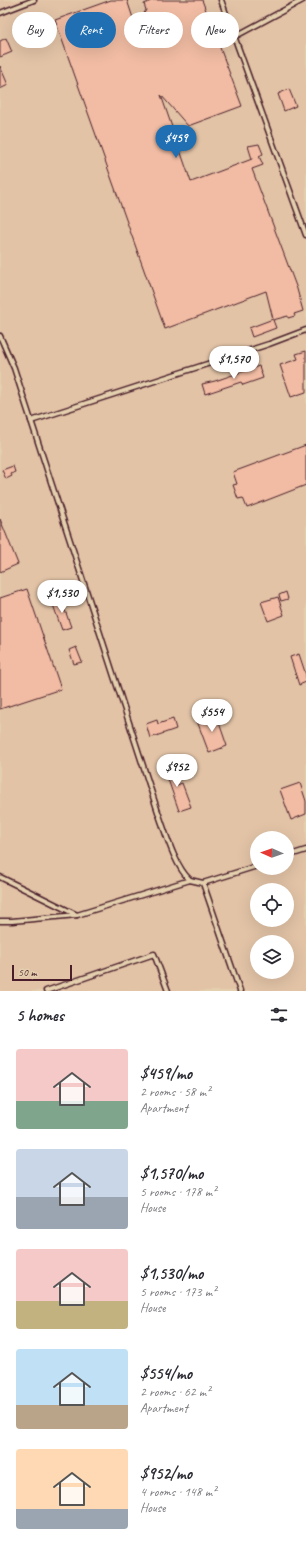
<!DOCTYPE html>
<meta charset="utf-8">
<style>
:root{--surface:#fff;--page:#f7f7f7;--text:#2b2b33;--muted:#7c7c81;--accent:#1f6fb2}
body{margin:0;font-family:Caveat,sans-serif;background:var(--page);color:var(--text);height:100vh;display:flex;flex-direction:column;font-size:15px;white-space:nowrap}
*{box-sizing:border-box;margin:0}
p{font-size:13px;color:var(--muted)}
.icon{flex:none;width:22px;height:22px;fill:none;stroke:currentColor;stroke-width:2;stroke-linecap:round;stroke-linejoin:round}
.map{position:relative;height:991px;overflow:hidden}
.details{display:flex;flex-direction:column;background:var(--surface);flex:1}
.details>*{flex:none}
.hud{position:absolute;left:12px;top:12px;width:282px;height:36px;display:flex;gap:8px}
.needle{width:26px;rotate:272deg}
.buttons{position:absolute;left:250px;top:831px;display:grid;gap:8px}
.buttons a{display:grid;place-items:center;width:44px;height:44px;border-radius:50%;background:var(--surface);box-shadow:0 4px 16px #0002;font-size:20px}
.scale{position:absolute;left:12px;bottom:10px;width:60px;box-sizing:border-box;padding-left:4px;border:2px solid #4a1f2b;border-top:0;font-size:11px;line-height:14px;white-space:nowrap;color:#4a1f2b;-webkit-text-stroke:3px #e4d0ae;paint-order:stroke}
.price{position:absolute;translate:-50% -34px;padding:0 9px;border-radius:14px;background:#fff;color:#222;font-size:13px;line-height:26px;filter:drop-shadow(0 1px 2px #0008)}
.price::after{content:'';position:absolute;left:50%;top:24px;width:12px;height:9px;margin-left:-6px;background:inherit;clip-path:polygon(0 0,100% 0,50% 100%)}
.price.selected{background:var(--accent);color:#fff}
ul{padding:0;list-style:none}
li{display:flex;align-items:center;gap:12px;height:100px;padding:0 16px}
li span{display:grid;place-items:center;flex:none;width:112px;height:80px;border-radius:4px;color:#555}
li>.icon{margin-inline-start:auto}
span .icon{width:48px;height:48px;fill:#fffc;stroke-width:1}
li b{font-size:17px}
h2{display:flex;justify-content:space-between;align-items:center;height:48px;padding:0 16px;font-size:17px}
.tag{padding:0 14px;border-radius:18px;background:var(--surface);box-shadow:0 4px 16px #0002;font-size:14px;line-height:36px}
.tag.selected{background:var(--accent);color:#fff}
.map>svg:first-child{display:block}
</style>
<div class="map">
<svg width="306" height="991" viewBox="0 0 306 991">
<rect width="100%" height="100%" fill="#e4d0ae"/>
<filter id="ink" filterUnits="userSpaceOnUse"><feTurbulence type="fractalNoise" baseFrequency=".025" numOctaves="2"/><feDisplacementMap in="SourceGraphic" scale="8" xChannelSelector="R" yChannelSelector="G"/><feConvolveMatrix kernelMatrix="1 2 1 2 8 2 1 2 1" color-interpolation-filters="sRGB"/></filter>
<g filter="url(#ink)">
<path fill="#e2c3a6" fill-rule="evenodd" d="M0 0H306V991H0ZM257 838H287V868H257ZM257 890H287V920H257ZM257 942H287V972H257Z"/>
<g fill="#f1bca3" stroke="#4a1f2b">
<path d="M111 0H127L136 27 146 10 144 4 153 0H202L242 106 188 126 161 95 191 182 252 159 248 146 259 144 263 154 259 156 263 165 252 169 297 289 303 311 294 314 295 316 288 318V316L273 320 276 328 252 337 249 328 273 319 266 291 165 329 55 20Z"/>
<path d="M6 38 12 52 0 57V41Z"/>
<path d="M0 66 8 85 0 89Z"/>
<path d="M289 89 296 106 284 111 278 94Z"/>
<path d="M306 351V392L291 397 280 365 298 359 296 354Z"/>
<path d="M259 366 263 378 243 385 241 382 205 394 202 384 215 381Z"/>
<path d="M306 445V485L247 508 243 498 238 499 233 485 237 484 233 472Z"/>
<path d="M13 466 15 472 11 474 12 476 6 479 2 470Z"/>
<path d="M0 519 18 564 0 572Z"/>
<path d="M27 589 61 689 0 709V598Z"/>
<path d="M286 592 288 599 281 601 279 595Z"/>
<path d="M278 597 284 615 268 621 261 602Z"/>
<path d="M61 599 71 627 62 630 52 602Z"/>
<path d="M76 647 82 662 74 664 69 650Z"/>
<path d="M299 654 306 675V682L299 685 290 657Z"/>
<path d="M216 714 227 746 209 753 197 721Z"/>
<path d="M173 719 176 729 150 738 146 724 157 720 158 724Z"/>
<path d="M168 762 170 766 175 764 178 772 172 773 177 785 182 783 191 807 179 811 163 765Z"/>
<path d="M300 783 306 801V814L291 820 280 790Z"/>
</g>
<g fill="none" stroke-linecap="round" stroke-linejoin="round">
<g stroke="#4a1f2b" stroke-width="7">
<g id="lane">
<path d="M221 0 306 235"/>
<path d="M0 13 34 0"/>
<path d="M234 37 303 0"/>
<path d="M0 336 14 368 158 812C165 831 175 867 190 880"/>
<path d="M31 421 269 344 306 330"/>
<path d="M287 856 306 850"/>
<path d="M0 877 77 915"/>
<path d="M203 883 240 991"/>
<path d="M0 921H12L77 915 190 880 203 883 257 866"/>
<path d="M46 991 154 954 168 991"/>
</g>
</g>
<use href="#lane" stroke="#e4d0ae" stroke-width="4"/>
</g>
</g>
</svg>
<div class="buttons">
<a><svg class="needle" viewBox="-14 -14 28 28"><path d="M0-13l5 13h-10z" fill="#e53935"/><path d="M0 13l5-13h-10z" fill="#7c7c81"/></svg></a>
<a><svg class="icon" aria-label="locate" viewBox="0 0 24 24"><circle cx="12" cy="12" r="6"/><path d="M12 2v4M12 18v4M2 12h4M18 12h4"/></svg></a>
<a><svg class="icon" aria-label="layers" viewBox="0 0 24 24"><path d="M12 4l9 5-9 5-9-5zM3 14l9 5 9-5"/></svg></a>
</div>
<div class="scale">50 m</div>
<b class="price selected" style="left:176px;top:159px">$459</b>
<b class="price" style="left:234px;top:380px">$1,570</b>
<b class="price" style="left:62px;top:614px">$1,530</b>
<b class="price" style="left:212px;top:733px">$554</b>
<b class="price" style="left:177px;top:788px">$952</b>
<div class="hud">
<a class="tag">Buy</a>
<a class="tag selected">Rent</a>
<a class="tag">Filters</a>
<a class="tag">New</a>
</div>
</div>
<section class="details">
<h2>5 homes<svg class="icon" aria-label="filters" viewBox="0 0 24 24"><path d="M4 7h16M4 17h16"/><circle cx="9" cy="7" r="2"/><circle cx="15" cy="17" r="2"/></svg></h2>
<ul>
<li><span style="background:linear-gradient(#f6c9c9 65%,#7fa58c 0)"><svg class="icon" aria-label="home" viewBox="0 0 24 24"><path d="M3 11l9-7 9 7M6 9v11h12V9"/></svg></span><div><b>$459/mo</b><p>2 rooms · 58 m²</p><p>Apartment</p></div></li>
<li><span style="background:linear-gradient(#c9d6e8 60%,#9aa5b1 0)"><svg class="icon" aria-label="home" viewBox="0 0 24 24"><path d="M3 11l9-7 9 7M6 9v11h12V9"/></svg></span><div><b>$1,570/mo</b><p>5 rooms · 178 m²</p><p>House</p></div></li>
<li><span style="background:linear-gradient(#f6c9c9 65%,#c2b280 0)"><svg class="icon" aria-label="home" viewBox="0 0 24 24"><path d="M3 11l9-7 9 7M6 9v11h12V9"/></svg></span><div><b>$1,530/mo</b><p>5 rooms · 173 m²</p><p>House</p></div></li>
<li><span style="background:linear-gradient(#bfe0f5 70%,#b9a48a 0)"><svg class="icon" aria-label="home" viewBox="0 0 24 24"><path d="M3 11l9-7 9 7M6 9v11h12V9"/></svg></span><div><b>$554/mo</b><p>2 rooms · 62 m²</p><p>Apartment</p></div></li>
<li><span style="background:linear-gradient(#ffd9b3 75%,#9aa5b1 0)"><svg class="icon" aria-label="home" viewBox="0 0 24 24"><path d="M3 11l9-7 9 7M6 9v11h12V9"/></svg></span><div><b>$952/mo</b><p>4 rooms · 148 m²</p><p>House</p></div></li>
</ul>
</section>
